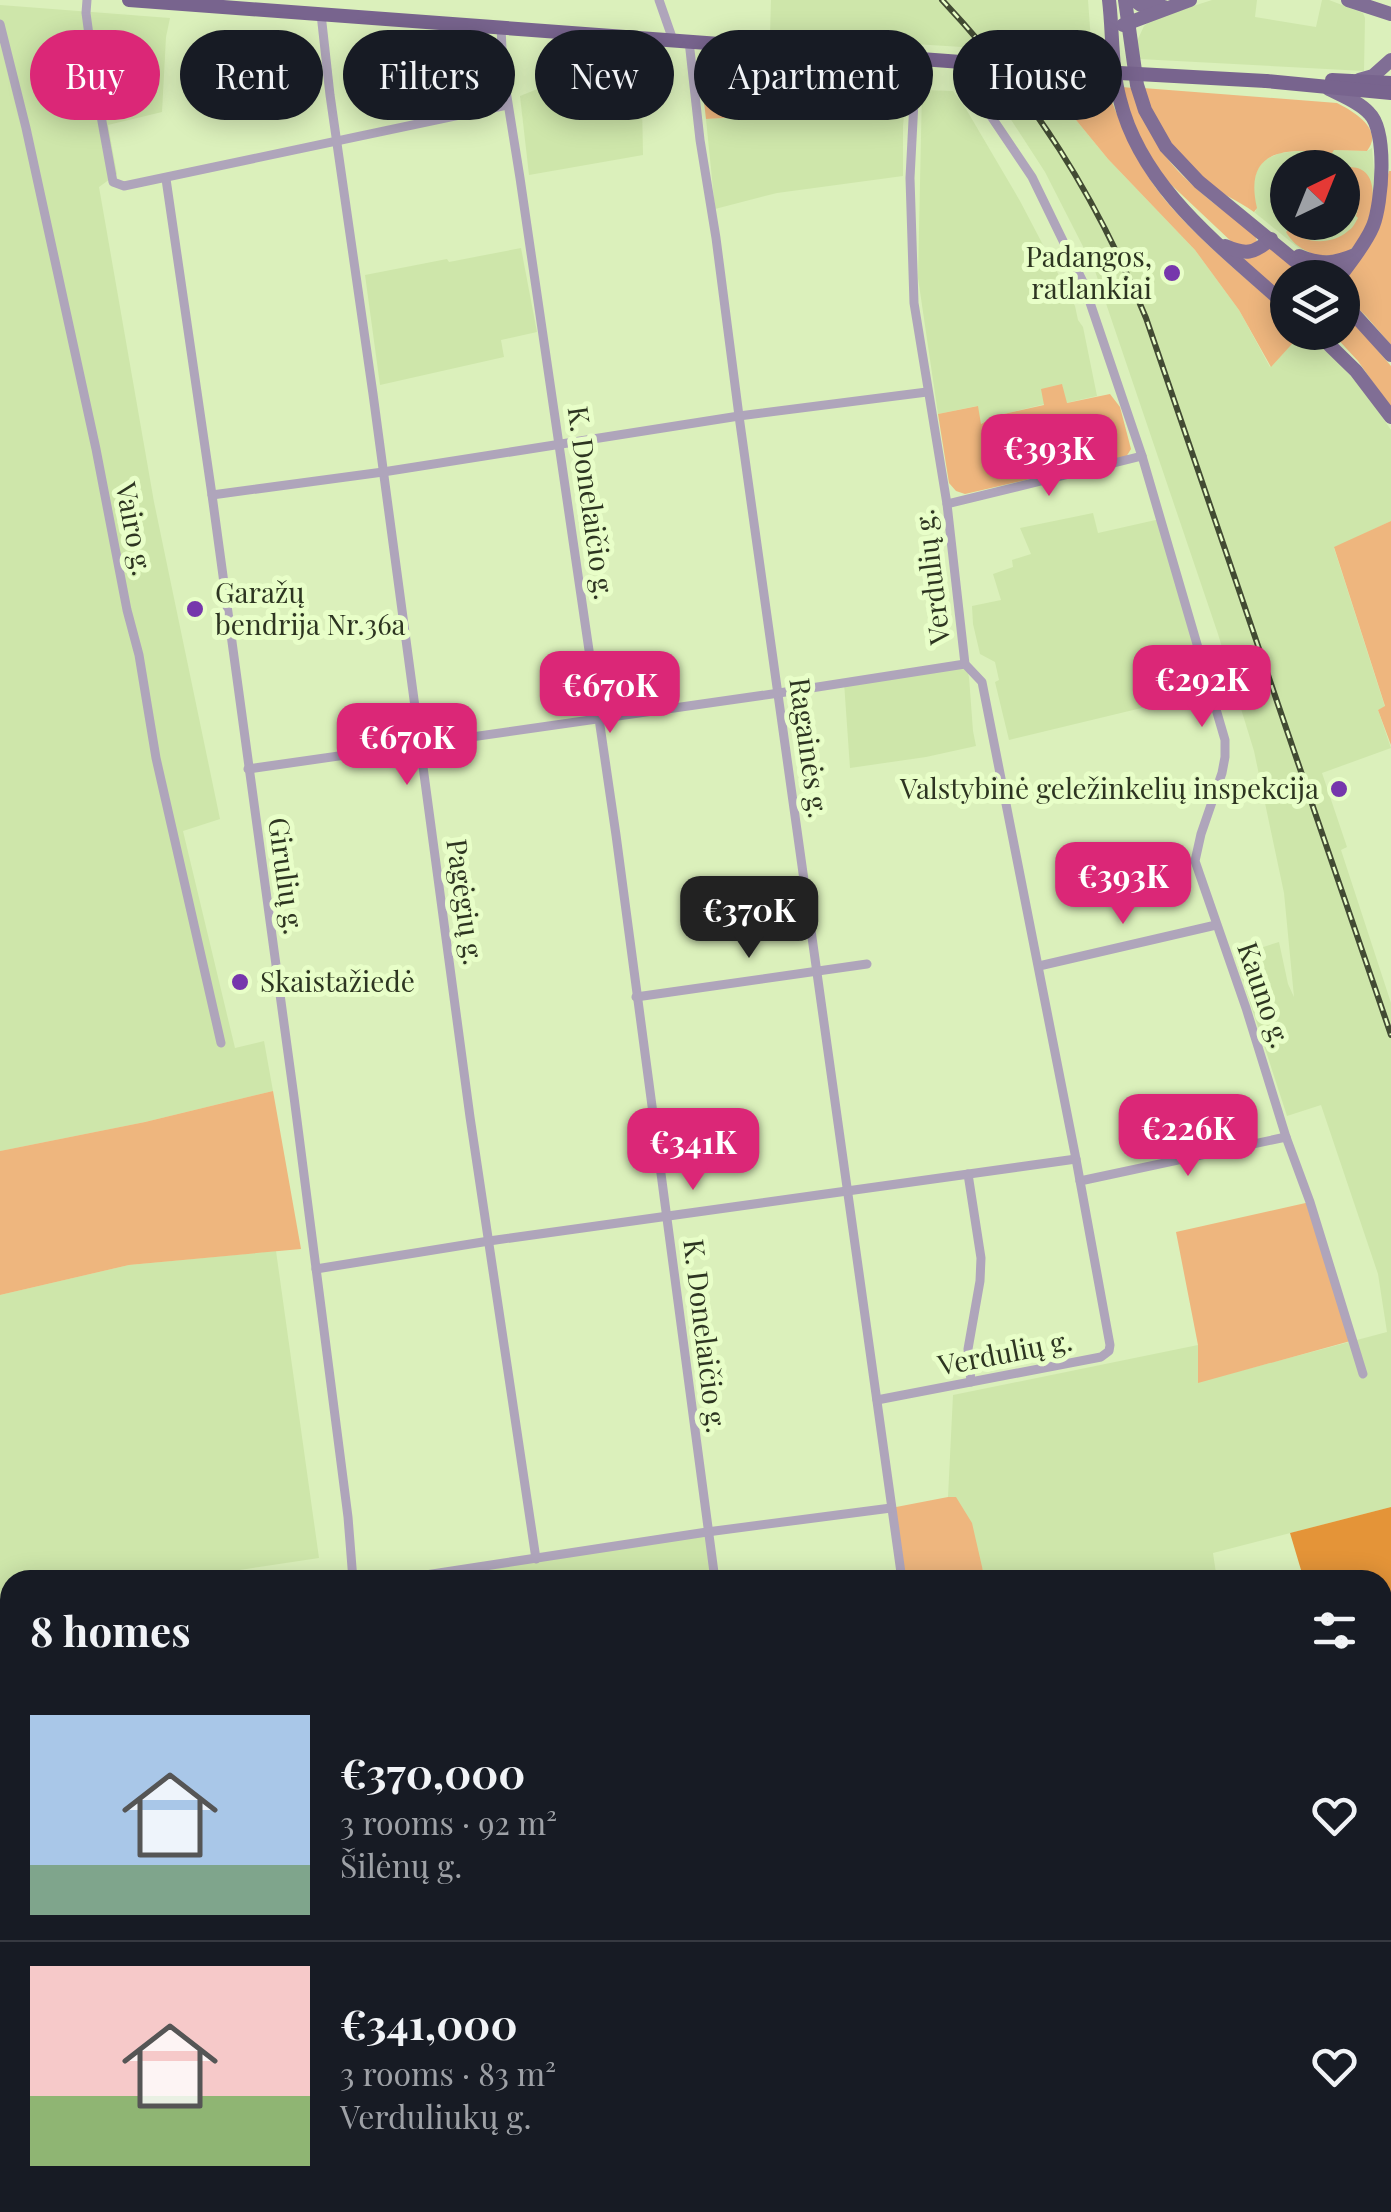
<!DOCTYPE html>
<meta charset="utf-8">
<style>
:root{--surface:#171b24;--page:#242831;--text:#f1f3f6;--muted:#9ea1a6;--line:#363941;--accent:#db2777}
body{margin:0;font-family:"Playfair Display",serif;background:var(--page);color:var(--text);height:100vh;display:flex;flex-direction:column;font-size:38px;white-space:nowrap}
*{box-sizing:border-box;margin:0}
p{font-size:32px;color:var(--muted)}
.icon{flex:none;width:55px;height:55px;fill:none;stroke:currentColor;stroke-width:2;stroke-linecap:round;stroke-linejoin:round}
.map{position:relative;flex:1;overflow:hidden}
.side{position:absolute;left:0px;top:1570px;width:1392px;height:642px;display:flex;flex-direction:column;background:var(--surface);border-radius:30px 30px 0 0;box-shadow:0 5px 25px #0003}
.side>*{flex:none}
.top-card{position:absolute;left:30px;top:30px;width:1332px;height:90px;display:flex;gap:20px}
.needle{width:65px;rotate:43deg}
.tools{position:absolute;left:1270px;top:150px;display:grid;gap:20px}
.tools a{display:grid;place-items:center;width:90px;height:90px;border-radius:50%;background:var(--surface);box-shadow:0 5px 25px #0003;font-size:50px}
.price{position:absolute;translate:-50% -85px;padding:0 22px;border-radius:20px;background:var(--accent);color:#fff;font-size:32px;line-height:65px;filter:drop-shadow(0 2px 5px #0008)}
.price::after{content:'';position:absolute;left:50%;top:60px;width:30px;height:22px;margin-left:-15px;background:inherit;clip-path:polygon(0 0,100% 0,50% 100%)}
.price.active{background:#222;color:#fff}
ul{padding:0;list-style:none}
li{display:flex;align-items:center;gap:30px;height:250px;padding:0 30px}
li+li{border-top:2px solid var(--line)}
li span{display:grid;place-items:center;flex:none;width:280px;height:200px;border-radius:0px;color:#555}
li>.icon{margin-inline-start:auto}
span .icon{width:120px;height:120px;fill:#fffc;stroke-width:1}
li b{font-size:42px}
h2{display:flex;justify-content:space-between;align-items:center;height:120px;padding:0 30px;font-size:42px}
.pill{padding:0 35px;border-radius:45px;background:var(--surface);box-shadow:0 5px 25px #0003;font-size:35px;line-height:90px}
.pill.active{background:var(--accent);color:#fff}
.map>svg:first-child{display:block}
</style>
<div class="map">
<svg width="1391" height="2212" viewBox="0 0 1391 2212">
<rect width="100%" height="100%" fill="#dbf0bb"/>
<g fill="#cee6aa" fill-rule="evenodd">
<path d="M771 0H1088L1092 55 770 35Z"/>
<path d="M1212 0H1257L1255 17 1316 27 1322 0H1329L1363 13 1365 18 1364 71 1139 59 1137 41 1144 26 1153 19Z"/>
<path d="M0 5 170 18 166 37 162 112 108 125 117 174 99 187 154 502 220 819 183 831 235 1048 264 1041 273 1091 145 1122 0 1151Z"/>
<path d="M555 58 637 63 642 104 643 155 529 175 520 96 555 82Z"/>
<path d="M984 78 1045 82 1108 159 1195 250 1239 310 1270 367 1302 333H1306L1341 365 1367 395 1391 430V521L1334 548 1385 707 1378 710 1391 748 1322 773 1347 847 1341 850 1391 1003V1507L1213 1553 1217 1580H963L962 1575 983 1570 948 1497 953 1395 1198 1345V1382L1387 1332 1378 1274 1321 1105 1287 1116 1235 956 1279 942 1288 984 1294 997 1284 893 1254 751 1218 634 1094 268 1045 172Z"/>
<path d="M759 81 833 85 835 110 906 95 903 126V176L777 193 715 209 706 119 757 116Z"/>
<path d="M922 90 953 91 966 109 1020 201 1075 306 1078 320 1083 327 1097 396 1066 403 1062 385 1045 404 995 416 980 424 977 406 938 414 918 278Z"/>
<path d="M1372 148 1376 193 1373 213 1357 247 1345 256 1306 254 1254 212 1256 211 1252 187 1257 170 1264 160 1280 153 1307 150 1331 153 1333 150 1367 151ZM1288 168H1342V222H1288Z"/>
<path d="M521 248 537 332 501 340 504 357 380 385 365 275 447 259 449 262Z"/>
<path d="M1093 513 1098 533 1160 519 1212 691 1009 740 995 682 999 680 995 662 980 654 973 624 972 606 1001 600 993 574 1013 567 1012 560 1031 554 1020 528Z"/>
<path d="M965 664 969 677 973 731 976 746 926 757 850 768 844 682Z"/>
<path d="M276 1251 319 1558 187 1578 185 1575 156 1580H10V1605L0 1606V1295L129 1265Z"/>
<path d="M707 1532 715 1580H393Z"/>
<path d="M10 1733V1945L0 1948V1735Z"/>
<path d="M10 2001V2202H683L685 2212H0V2003Z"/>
<path d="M1383 2073 1391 2077V2212H1334L1333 2203 1382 2202Z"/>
</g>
<g fill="#eeb67e">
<path d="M714 53 833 67V85L760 81 757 116 706 119 700 67 704 58Z"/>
<path d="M1045 82 1106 86C1118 118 1130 149 1149 178 1180 226 1244 276 1287 315L1288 332 1302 333 1271 367 1239 310 1195 250 1108 159Z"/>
<path d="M1122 87 1133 88C1141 106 1147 128 1158 145 1181 182 1221 208 1255 235L1257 241C1250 249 1243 247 1234 244L1163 177 1138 137Z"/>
<path d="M1143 88 1337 103C1355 112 1384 130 1367 151L1334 150 1332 153C1286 148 1243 148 1257 208L1254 212C1239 201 1219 193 1206 182 1177 158 1155 124 1143 88Z"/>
<path d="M1344 167C1348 167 1356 167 1360 169 1385 180 1368 233 1353 247 1347 253 1340 254 1332 255 1323 256 1317 257 1309 252 1299 248 1291 241 1286 232L1289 229C1305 245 1332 245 1348 231 1353 228 1355 223 1358 218L1356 216C1362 198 1358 182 1344 170Z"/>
<path d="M1389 171H1391V345L1366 316 1343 294 1342 278 1369 245Z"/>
<path d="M1269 247 1307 277 1288 278 1287 300 1243 259 1252 257Z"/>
<path d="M1343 310 1391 366V408L1358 361 1332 333 1342 332Z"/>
<path d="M1062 384 1067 403 1110 394 1120 407 1131 449 1126 457 965 494 956 491 949 483 938 414 978 406 981 424 995 416 1044 405 1041 389Z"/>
<path d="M1391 521V745L1378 710 1385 706 1334 547Z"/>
<path d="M273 1091 301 1249 129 1265 0 1295V1151L145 1122Z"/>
<path d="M1310 1202 1354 1340 1198 1383V1345L1176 1232Z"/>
<path d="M948 1497H956L972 1523 983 1571 963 1575V1580H902L891 1508Z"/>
<path d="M1382 1892 1391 1897V2033L1389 2038 1382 2035Z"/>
<path d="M1153 2202 1155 2212H685L683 2203Z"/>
</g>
<g fill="#e49438">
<path d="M1391 1507V1713L1383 1717 1382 1580H1304L1290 1533Z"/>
<path d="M1391 1767V1897L1383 1892 1382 1770Z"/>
</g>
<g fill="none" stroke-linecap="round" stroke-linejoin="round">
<g stroke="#afa5bb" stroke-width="9">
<path d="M87 0 86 13 97 94 113 182 124 186 507 105"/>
<path d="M659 0 673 40"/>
<path d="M321 14 330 95 373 394 470 1117 536 1559"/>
<path d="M0 24 26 128 96 449 127 610 139 655 156 758 221 1043"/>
<path d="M501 27 503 72 520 178 616 835 715 1580"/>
<path d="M689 41 700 140 716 238 739 416 902 1580"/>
<path d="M972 88 1032 177 1083 282 1142 456 1225 740V757L1222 773 1201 834 1195 861 1246 1008 1286 1137 1310 1202 1363 1374"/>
<path d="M166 179 212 495 294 1097 348 1517 353 1580"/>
<path d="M212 495 383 472 739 416 927 392"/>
<path d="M947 504 1142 456"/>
<path d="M248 769 779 693 965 664"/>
<path d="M1039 966 1216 925"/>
<path d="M636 997 867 964"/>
<path d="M968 1174 981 1258 980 1281 968 1349 971 1382"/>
<path d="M1080 1181 1286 1137"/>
<path d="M316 1269 489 1241 1076 1159"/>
<path d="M877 1400 1101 1357 1109 1351 1110 1345 1076 1159 982 682 965 664 947 504 914 303 910 178 915 82"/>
<path d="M393 1580 707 1532 891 1508"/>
<path d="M0 1637 10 1635"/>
<path d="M0 1978 10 1976"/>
<path d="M1382 2035 1391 2039"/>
<path d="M361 2202 364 2212"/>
<path d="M1028 2202 1030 2212"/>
</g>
<g stroke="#806e95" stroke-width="14">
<path d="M1109 0C1113 33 1111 67 1120 100 1142 189 1223 248 1288 307"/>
<path d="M1125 0 1137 85 1145 110 1166 147 1199 182 1316 278"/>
<path d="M1134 0 1141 5 1164 7"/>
<path d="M1348 0 1391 14"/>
<path d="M1123 25 1190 0"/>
<path d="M1359 80 1373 76 1391 60"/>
<path d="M1329 89C1343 96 1359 102 1369 113 1388 131 1382 203 1373 226 1365 245 1351 261 1339 278"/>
<path d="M1225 246C1245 255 1254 254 1271 239"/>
<path d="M1299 256C1320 265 1334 264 1355 255"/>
<path d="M1342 301 1391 355"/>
<path d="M1316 332 1356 371 1391 417"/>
</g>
<g stroke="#78648e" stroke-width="14">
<path d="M129 0 801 50"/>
<path d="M1332 80 1391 83"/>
<path d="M1266 81 1391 93"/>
</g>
<g stroke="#424b33" stroke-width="6">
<path id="rail" d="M942 0C1034 98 1095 194 1146 318L1391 1035"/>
</g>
<use href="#rail" stroke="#e8fec8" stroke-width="2.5" stroke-dasharray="8" stroke-linecap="butt"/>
<path stroke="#78648e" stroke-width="14" d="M801 50 1083 71 1266 81"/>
</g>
<g fill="#7637ac" stroke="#e8fec8" stroke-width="4">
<circle cx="1172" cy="273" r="10"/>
<circle cx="195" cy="609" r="10"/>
<circle cx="1339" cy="789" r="10"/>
<circle cx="240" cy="982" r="10"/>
</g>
<g text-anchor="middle" stroke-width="10" stroke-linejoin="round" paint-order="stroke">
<g font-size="28" fill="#2d3521" stroke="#e8fec8" text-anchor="end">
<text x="1152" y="267">Padangos,<tspan x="1152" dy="32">ratlankiai</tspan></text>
<text x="215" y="603" text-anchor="start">Garažų<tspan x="215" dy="32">bendrija Nr.36a</tspan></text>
<text x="1319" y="799">Valstybinė geležinkelių inspekcija</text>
<text x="260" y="992" text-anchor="start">Skaistažiedė</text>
</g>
<g font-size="28" fill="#2d3521" stroke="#e8fec8">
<text transform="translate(591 503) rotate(82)" y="10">K. Donelaičio g.</text>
<text transform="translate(134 529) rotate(79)" y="10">Vairo g.</text>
<text transform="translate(932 577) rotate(-97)" y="10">Verdulių g.</text>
<text transform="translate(809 748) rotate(82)" y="10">Ragainės g.</text>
<text transform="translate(286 876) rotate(82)" y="10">Girulių g.</text>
<text transform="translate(465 902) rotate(82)" y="10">Pagėgių g.</text>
<text transform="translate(1264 995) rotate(71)" y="10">Kauno g.</text>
<text transform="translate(705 1336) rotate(83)" y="10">K. Donelaičio g.</text>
<text transform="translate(1005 1353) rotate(-11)" y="10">Verdulių g.</text>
</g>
</g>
</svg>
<div class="tools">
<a><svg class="needle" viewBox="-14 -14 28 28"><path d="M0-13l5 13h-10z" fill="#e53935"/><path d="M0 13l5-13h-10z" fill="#9ea1a6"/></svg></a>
<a><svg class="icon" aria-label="layers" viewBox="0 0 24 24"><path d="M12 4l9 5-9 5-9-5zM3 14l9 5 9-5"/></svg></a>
</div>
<b class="price" style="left:1049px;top:499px">€393K</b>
<b class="price" style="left:1202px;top:730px">€292K</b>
<b class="price" style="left:610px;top:736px">€670K</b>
<b class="price" style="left:407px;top:788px">€670K</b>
<b class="price" style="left:1123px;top:927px">€393K</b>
<b class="price active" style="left:749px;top:961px">€370K</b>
<b class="price" style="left:1188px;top:1179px">€226K</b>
<b class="price" style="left:693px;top:1193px">€341K</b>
<div class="top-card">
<a class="pill active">Buy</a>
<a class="pill">Rent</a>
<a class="pill">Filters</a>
<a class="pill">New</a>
<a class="pill">Apartment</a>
<a class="pill">House</a>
</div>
<section class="side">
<h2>8 homes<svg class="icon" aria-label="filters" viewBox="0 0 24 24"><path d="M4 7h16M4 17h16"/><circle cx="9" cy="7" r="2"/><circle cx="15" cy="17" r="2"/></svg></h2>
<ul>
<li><span style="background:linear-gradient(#a9c7e8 75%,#7fa58c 0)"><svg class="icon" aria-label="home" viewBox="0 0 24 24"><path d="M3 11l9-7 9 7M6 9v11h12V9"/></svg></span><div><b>€370,000</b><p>3 rooms · 92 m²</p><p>Šilėnų g.</p></div><svg class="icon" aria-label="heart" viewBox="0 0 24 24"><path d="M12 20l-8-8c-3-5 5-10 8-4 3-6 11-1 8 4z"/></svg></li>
<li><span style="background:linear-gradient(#f6c9c9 65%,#8fb573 0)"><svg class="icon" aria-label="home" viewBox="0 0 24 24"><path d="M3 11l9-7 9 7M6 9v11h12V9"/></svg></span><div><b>€341,000</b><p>3 rooms · 83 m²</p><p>Verduliukų g.</p></div><svg class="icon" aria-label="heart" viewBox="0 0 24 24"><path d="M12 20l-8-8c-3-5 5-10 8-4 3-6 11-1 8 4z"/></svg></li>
</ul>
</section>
</div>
